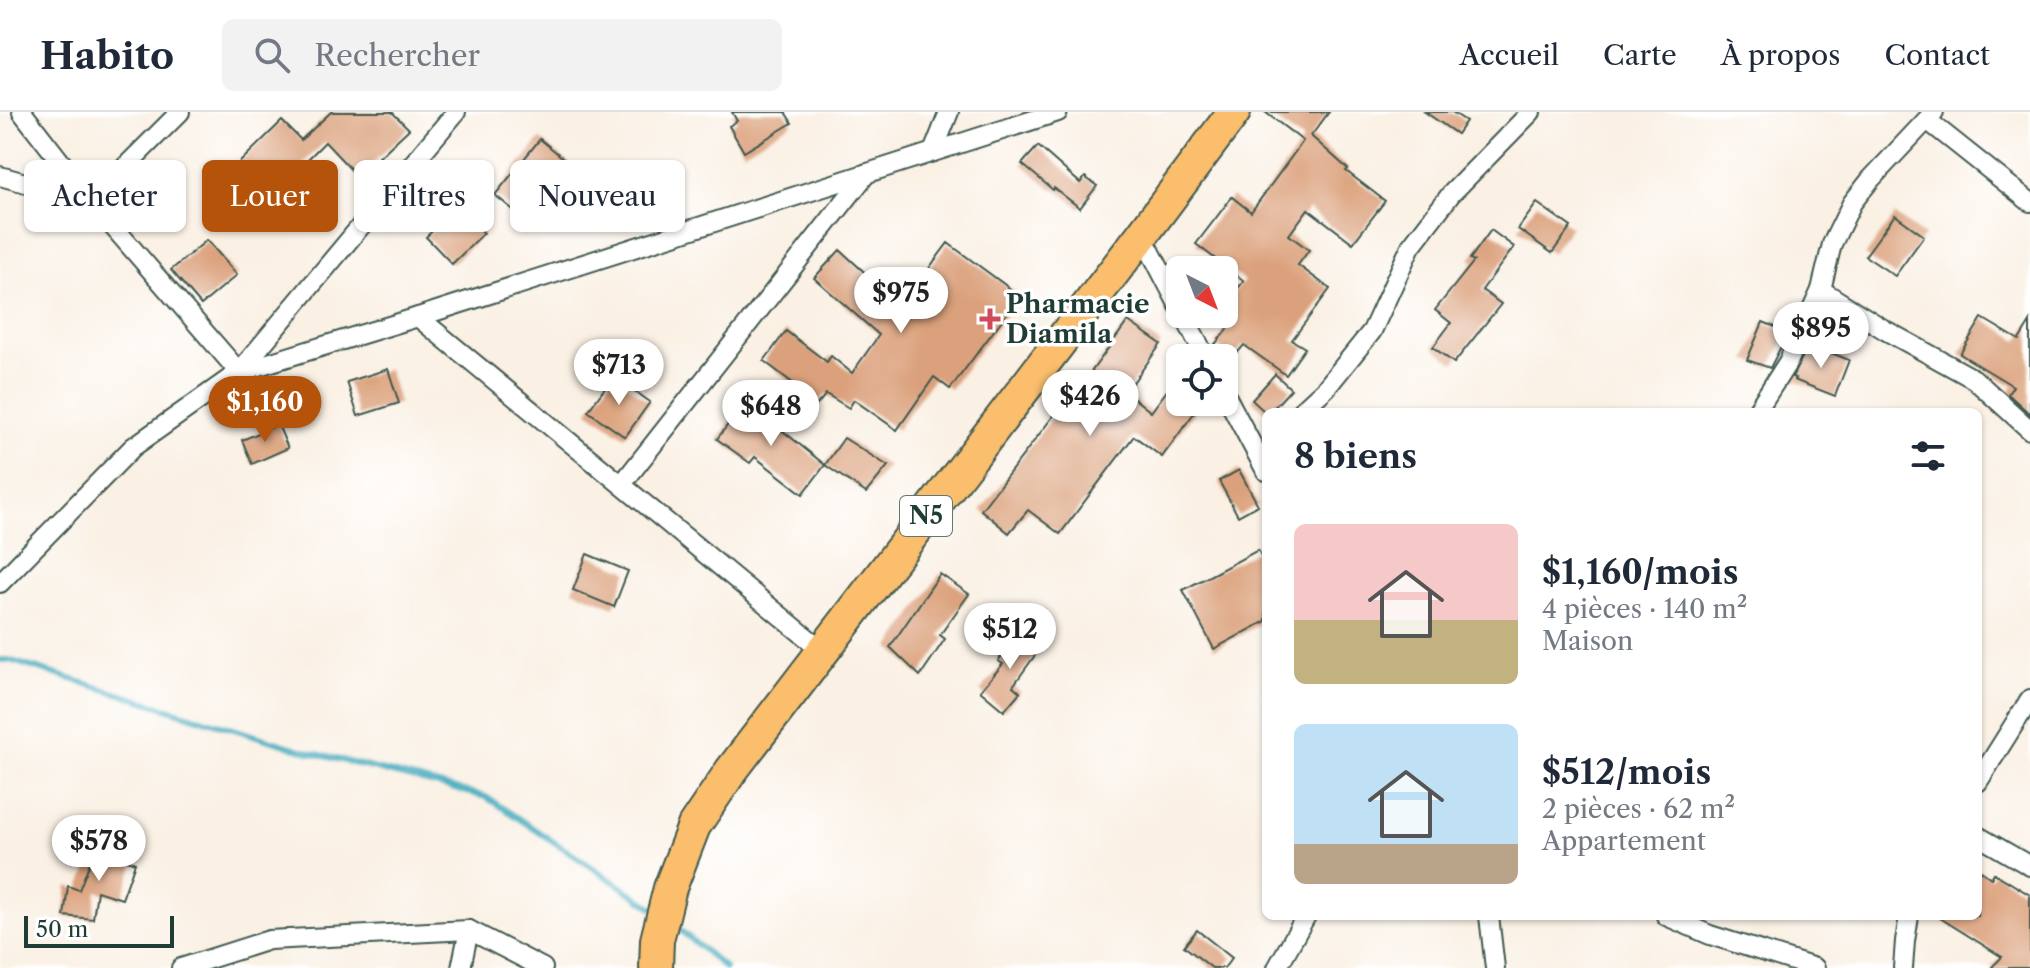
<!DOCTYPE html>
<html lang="fr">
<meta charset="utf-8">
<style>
:root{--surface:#fff;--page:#f2f2f3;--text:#1f2937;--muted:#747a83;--line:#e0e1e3;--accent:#b45309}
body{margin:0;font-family:"Libre Caslon Text",serif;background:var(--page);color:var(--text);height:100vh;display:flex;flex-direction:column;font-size:30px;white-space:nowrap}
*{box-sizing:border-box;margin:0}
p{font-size:26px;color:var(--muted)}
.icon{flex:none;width:44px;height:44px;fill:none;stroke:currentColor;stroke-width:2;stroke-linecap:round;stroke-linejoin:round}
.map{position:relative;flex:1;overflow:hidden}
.panel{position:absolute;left:1262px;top:296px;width:720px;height:512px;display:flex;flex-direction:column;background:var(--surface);border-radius:12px;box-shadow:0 2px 6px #0004}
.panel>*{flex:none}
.guide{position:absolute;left:24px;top:48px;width:760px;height:72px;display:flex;gap:16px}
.needle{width:52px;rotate:138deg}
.tools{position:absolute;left:1166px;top:144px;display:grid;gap:16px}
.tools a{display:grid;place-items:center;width:72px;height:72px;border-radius:12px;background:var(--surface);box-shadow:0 2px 6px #0004;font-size:40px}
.scale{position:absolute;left:24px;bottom:20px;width:150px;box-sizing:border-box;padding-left:8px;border:4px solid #1f3d34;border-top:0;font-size:22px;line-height:28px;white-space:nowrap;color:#1f3d34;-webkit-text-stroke:6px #fff;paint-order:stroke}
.price{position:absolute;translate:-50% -68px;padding:0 18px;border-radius:28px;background:#fff;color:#222;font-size:26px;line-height:52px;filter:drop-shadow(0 2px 4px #0008)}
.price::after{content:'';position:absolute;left:50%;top:48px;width:24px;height:18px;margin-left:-12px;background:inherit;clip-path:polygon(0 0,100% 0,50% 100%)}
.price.selected{background:var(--accent);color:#fff}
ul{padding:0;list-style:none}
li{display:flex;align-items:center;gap:24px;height:200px;padding:0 32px}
li span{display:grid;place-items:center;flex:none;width:224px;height:160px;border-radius:12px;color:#555}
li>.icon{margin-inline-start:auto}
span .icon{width:96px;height:96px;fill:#fffc;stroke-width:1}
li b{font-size:34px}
h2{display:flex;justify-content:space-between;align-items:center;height:96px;padding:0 32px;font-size:34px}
.pill{padding:0 28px;border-radius:12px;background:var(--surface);box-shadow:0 2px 6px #0004;font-size:28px;line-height:72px}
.pill.selected{background:var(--accent);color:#fff}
header{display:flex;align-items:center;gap:48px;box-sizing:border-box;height:112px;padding:0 40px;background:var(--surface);border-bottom:2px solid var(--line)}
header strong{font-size:38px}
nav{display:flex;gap:44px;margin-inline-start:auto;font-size:28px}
.search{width:560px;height:72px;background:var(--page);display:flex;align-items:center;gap:20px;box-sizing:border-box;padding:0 28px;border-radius:12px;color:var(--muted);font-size:30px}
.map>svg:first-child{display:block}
</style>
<header>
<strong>Habito</strong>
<div class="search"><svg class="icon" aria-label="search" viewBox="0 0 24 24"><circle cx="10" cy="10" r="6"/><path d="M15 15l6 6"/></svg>Rechercher</div>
<nav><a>Accueil</a><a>Carte</a><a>À propos</a><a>Contact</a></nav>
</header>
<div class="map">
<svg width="2030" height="856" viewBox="0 0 2030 856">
<rect width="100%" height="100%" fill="#fff"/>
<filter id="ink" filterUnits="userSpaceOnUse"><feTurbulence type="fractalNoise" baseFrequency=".0125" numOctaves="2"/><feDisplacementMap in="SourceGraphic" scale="16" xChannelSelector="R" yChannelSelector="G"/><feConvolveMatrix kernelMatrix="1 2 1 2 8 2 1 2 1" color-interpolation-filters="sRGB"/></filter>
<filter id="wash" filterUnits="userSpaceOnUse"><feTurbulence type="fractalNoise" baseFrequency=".006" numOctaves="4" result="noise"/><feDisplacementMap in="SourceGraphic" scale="32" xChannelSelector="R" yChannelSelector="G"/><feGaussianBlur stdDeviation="1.8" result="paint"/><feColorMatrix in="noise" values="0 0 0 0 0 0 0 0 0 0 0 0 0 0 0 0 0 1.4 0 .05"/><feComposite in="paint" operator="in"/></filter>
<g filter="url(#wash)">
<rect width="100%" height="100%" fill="#faf0e3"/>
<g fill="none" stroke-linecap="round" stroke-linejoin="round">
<g stroke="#3da9bc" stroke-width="6">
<path d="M0 548H9L305 639 486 685 655 797"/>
<path d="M673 812 725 856"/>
</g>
</g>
<g id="blocks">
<g fill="#dba17c">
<path d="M331 0H392L409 17 358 65 325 30 270 85 237 53 282 9 301 28Z"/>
<path d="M732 0H785L792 11 744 40 729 14 737 9Z"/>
<path d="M1265 0H1329L1311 24 1348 57 1346 59 1385 89 1353 131 1308 97 1289 123 1309 138 1298 153 1330 177 1292 228 1305 236 1286 263 1244 233 1233 246 1215 232 1237 206 1224 193 1244 169 1196 132 1232 85 1251 100 1303 29Z"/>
<path d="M1425 0H1452L1466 9 1457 22Z"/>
<path d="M540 27 585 64 540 120 495 83Z"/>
<path d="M1038 34 1080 71 1085 65 1097 74 1080 96 1054 76 1053 78 1022 52Z"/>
<path d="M1537 91 1571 115 1552 141 1518 117Z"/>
<path d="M458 94 484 121 452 152 426 125Z"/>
<path d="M1895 103 1924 124 1895 164 1865 144Z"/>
<path d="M1491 118 1514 135 1482 178 1501 192 1454 251 1433 235 1451 211 1435 198 1474 149 1470 147Z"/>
<path d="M207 128 237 163 201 193 171 158Z"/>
<path d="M948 131 1020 184 950 277 934 265 897 318 854 288 849 296 826 282 816 294 801 282 803 279 764 249 786 219 827 250 831 244 852 261 879 223 814 166 840 138 883 177 884 176 902 192Z"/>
<path d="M1982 206 2019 228 2030 210V302L2008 282 2013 274 1960 242Z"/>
<path d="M1128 209 1161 232 1126 280 1151 300 1180 261V290H1202L1162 345 1134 324 1060 422 1028 398 1009 421 981 398 1061 294 1065 296Z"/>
<path d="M1763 210 1783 218 1781 221 1787 223 1770 256 1747 248Z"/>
<path d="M1809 232 1849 248 1835 284 1794 268 1795 266 1792 265Z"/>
<path d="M388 257 399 291 358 304 347 270Z"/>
<path d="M1275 262 1291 277 1270 300 1266 301 1252 288Z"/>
<path d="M614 264 650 290 625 325 588 299Z"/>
<path d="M746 289 825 353 803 382 755 345 750 351 717 327Z"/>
<path d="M278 313 288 336 252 352 242 328Z"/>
<path d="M844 326 888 354 866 381 825 353Z"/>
<path d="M1239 358 1258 393 1238 404 1219 369Z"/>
<path d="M1258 438 1266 453V509L1214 537 1183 478Z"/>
<path d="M587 442 628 459 614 495 573 478Z"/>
<path d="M940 462 969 482 940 523 945 527 920 564 890 535Z"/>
<path d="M1019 520 1041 535 1013 574 1020 580 1004 599 980 579 1003 552 998 549Z"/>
<path d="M96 735 135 751 122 787 97 779 93 807 64 804 68 774 79 778Z"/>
<path d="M1978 757 1991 766 1994 761 2030 783V856H1991L2002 845 1937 804H1978Z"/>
<path d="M1197 818 1232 846 1224 856H1212L1184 834Z"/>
</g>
</g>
</g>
<g filter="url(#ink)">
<use href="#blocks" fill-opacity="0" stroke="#40584e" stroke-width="2"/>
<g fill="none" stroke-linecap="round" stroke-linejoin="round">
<g stroke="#40584e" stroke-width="22">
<g id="street">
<path d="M22 0 91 89 239 260 456 0"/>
<path d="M1927 8 2030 90"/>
<path d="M933 40 949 0"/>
<path d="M0 64 91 89 180 0"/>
<path d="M1142 123 1180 196"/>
<path d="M1821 178 1885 218 1974 267 2030 318"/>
<path d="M1183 202 1206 246"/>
<path d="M418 205 823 539"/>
<path d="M1224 280 1266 359"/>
<path d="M1300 300 1326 276 1372 219 1411 134 1451 82 1531 0"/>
<path d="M1756 300 1788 250 1821 178 1832 132 1852 91 1871 67 1934 0"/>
<path d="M622 372 867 61"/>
<path d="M0 471 133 335 239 260 418 205 1058 0"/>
<path d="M1978 670 2030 587"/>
<path d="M1978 724 2030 754"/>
<path d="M1489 804 1495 856"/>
<path d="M1666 804 1710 823 1815 856"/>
<path d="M181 856 269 828 469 818 543 856"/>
<path d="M461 856 469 818"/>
<path d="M1277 856 1306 804"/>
<path d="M1903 856 1905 829 1909 804"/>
</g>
</g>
<g stroke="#40584e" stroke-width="36">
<path id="highway" d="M656 856 657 828 670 776 694 714 731 659 1142 123 1234 0"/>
</g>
<use href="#street" stroke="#fff" stroke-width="18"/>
<use href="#highway" stroke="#fabe6d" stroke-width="32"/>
</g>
</g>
<path fill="#d1495b" stroke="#fff" stroke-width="3" d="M986 195h8v8h8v8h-8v8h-8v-8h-8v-8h8z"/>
<g text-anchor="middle" stroke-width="7" stroke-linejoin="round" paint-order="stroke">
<rect fill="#fff" stroke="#627771" stroke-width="2" x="900" y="384" width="52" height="40" rx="6"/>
<g font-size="24" font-weight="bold" fill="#1f3d34">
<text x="926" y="412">N5</text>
</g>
<g font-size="26" font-weight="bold" fill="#1f3d34" stroke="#fff" text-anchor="start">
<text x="1006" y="201">Pharmacie<tspan x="1006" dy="30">Diamila</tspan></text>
</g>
</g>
</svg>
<div class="tools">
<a><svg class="needle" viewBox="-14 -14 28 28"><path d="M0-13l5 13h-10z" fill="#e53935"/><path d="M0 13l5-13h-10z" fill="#747a83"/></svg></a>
<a><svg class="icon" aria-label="locate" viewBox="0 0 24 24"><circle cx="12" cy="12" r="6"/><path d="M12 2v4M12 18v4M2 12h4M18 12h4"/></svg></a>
</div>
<div class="scale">50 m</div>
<b class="price" style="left:901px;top:223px">$975</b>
<b class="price" style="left:1821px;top:258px">$895</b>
<b class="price" style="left:619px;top:295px">$713</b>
<b class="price" style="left:1090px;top:326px">$426</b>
<b class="price selected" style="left:265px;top:332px">$1,160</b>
<b class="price" style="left:771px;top:336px">$648</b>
<b class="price" style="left:1010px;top:559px">$512</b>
<b class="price" style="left:99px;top:771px">$578</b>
<div class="guide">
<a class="pill">Acheter</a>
<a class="pill selected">Louer</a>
<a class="pill">Filtres</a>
<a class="pill">Nouveau</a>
</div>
<section class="panel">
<h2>8 biens<svg class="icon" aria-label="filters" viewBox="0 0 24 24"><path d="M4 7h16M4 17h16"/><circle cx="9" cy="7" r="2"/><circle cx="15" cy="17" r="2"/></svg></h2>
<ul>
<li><span style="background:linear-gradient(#f6c9c9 60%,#c2b280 0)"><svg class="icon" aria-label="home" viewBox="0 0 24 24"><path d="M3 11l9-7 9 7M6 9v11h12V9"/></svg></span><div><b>$1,160/mois</b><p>4 pièces · 140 m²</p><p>Maison</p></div></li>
<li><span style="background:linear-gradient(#bfe0f5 75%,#b9a48a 0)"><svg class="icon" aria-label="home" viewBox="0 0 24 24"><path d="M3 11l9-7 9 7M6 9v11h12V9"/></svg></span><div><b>$512/mois</b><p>2 pièces · 62 m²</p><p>Appartement</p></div></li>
</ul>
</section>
</div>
